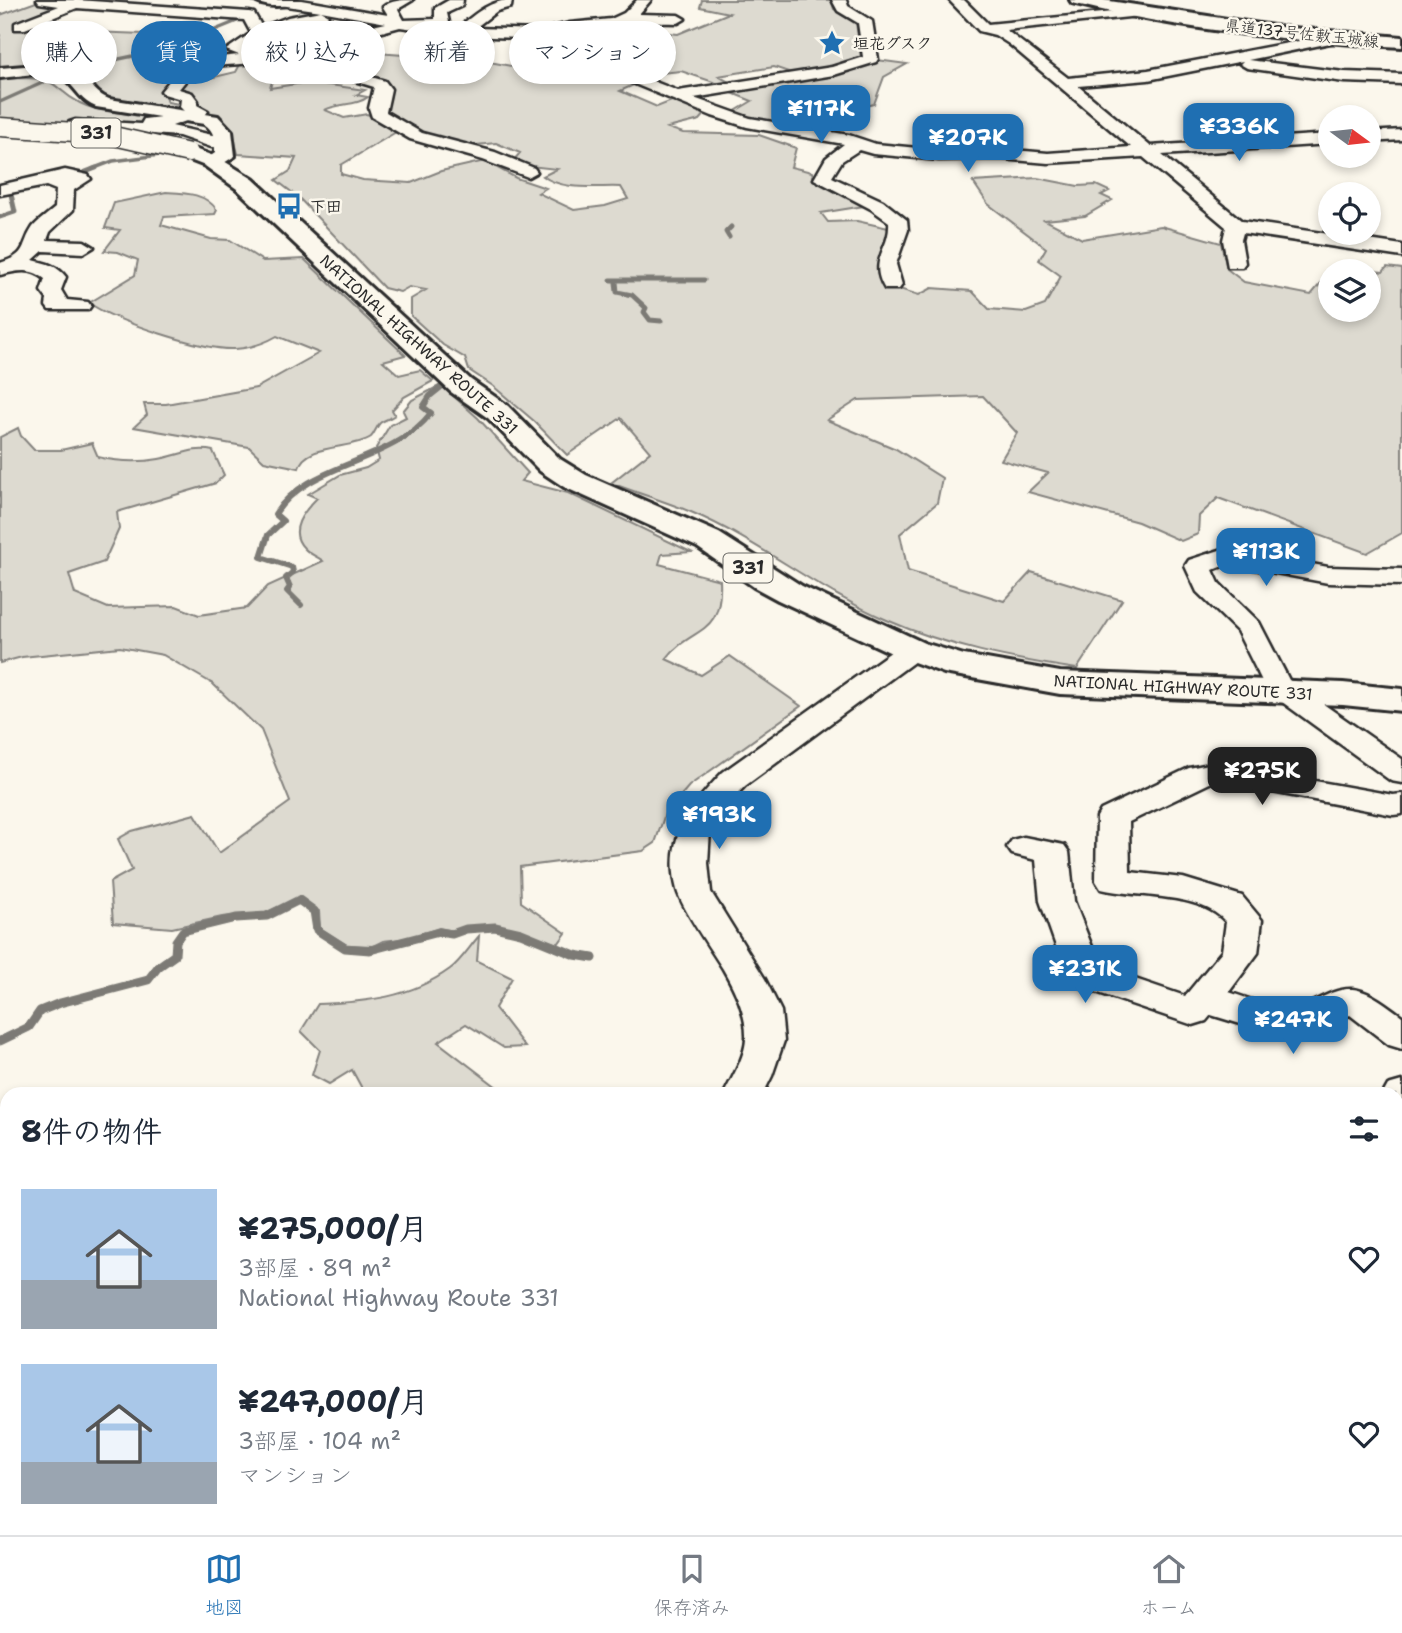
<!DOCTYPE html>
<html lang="ja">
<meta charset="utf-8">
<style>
:root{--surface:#fff;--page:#f6f6f7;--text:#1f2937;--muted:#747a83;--line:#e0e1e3;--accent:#1f6fb2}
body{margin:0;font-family:"Shantell Sans","Klee One",sans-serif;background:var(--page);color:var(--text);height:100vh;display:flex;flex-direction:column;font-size:26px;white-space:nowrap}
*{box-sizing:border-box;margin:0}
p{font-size:23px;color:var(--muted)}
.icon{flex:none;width:38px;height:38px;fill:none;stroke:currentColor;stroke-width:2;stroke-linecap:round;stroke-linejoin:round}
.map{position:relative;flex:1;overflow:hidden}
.drawer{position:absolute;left:0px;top:1087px;width:1404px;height:450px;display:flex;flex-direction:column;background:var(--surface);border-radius:21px 21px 0 0;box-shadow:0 4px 10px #0003}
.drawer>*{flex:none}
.top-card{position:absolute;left:21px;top:21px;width:700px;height:63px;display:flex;gap:14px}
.needle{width:46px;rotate:105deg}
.controls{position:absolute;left:1318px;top:105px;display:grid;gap:14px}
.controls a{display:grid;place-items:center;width:63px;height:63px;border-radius:50%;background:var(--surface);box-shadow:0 4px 10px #0003;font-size:35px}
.price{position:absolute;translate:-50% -60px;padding:0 16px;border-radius:14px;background:var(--accent);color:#fff;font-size:23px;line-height:46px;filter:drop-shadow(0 2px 4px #0008)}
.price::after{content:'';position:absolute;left:50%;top:42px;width:21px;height:16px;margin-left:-10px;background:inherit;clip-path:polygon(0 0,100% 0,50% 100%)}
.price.on{background:#222;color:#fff}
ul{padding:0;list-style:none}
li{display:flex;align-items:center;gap:21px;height:175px;padding:0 21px}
li span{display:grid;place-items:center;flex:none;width:196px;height:140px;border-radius:0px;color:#555}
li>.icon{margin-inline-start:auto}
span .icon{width:84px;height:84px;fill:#fffc;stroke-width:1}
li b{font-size:30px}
h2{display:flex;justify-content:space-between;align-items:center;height:84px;padding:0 21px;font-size:30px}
.pill{padding:0 24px;border-radius:32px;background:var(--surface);box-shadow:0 4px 10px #0003;font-size:24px;line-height:63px}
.pill.on{background:var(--accent);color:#fff}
.tabs{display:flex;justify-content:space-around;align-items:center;height:98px;border-top:2px solid var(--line);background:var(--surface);font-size:19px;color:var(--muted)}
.tabs a{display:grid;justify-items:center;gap:4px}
.tabs .on{color:var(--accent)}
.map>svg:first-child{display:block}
</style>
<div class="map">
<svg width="1402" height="1535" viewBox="0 0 1402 1535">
<rect width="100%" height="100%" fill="#fbf7ec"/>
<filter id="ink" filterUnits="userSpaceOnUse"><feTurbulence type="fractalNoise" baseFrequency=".0143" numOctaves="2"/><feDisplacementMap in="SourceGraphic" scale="14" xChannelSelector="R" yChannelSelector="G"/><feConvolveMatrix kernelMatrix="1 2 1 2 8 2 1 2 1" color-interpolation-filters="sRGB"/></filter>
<g filter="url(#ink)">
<g fill="#dddad0" stroke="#84827e" stroke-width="2">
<path d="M702 0H831L834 9 856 22 861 59 794 74 774 67 718 76 731 83 722 85 681 71 661 73 638 66 652 60 614 44 600 35 650 31 678 34 729 13 700 7Z"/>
<path d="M36 2 67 5 14 26 48 24 67 35 92 32 170 35 250 57 165 75 171 80 172 94 165 96 168 102 179 104 190 113 136 107 102 97 74 72H0V15Z"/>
<path d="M310 48 484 61 528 69 554 68 601 79 616 75 638 83 620 91 657 107 674 100 707 112 700 120 668 128 683 133 759 135 796 148 791 167 812 172 814 180 870 205 821 213 828 222 857 221 893 229 886 285 919 295 932 288 972 291 989 309 1026 312 1045 305 1061 276 1039 260 1046 248 988 204 973 182 1037 178 1078 186 1096 185 1109 191 1101 195 1112 200 1085 216 1045 220 1082 239 1161 226 1221 243 1227 269 1244 282 1311 295 1330 272V310H1368V271H1330L1334 266 1383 272 1387 267 1402 269V533L1367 553 1218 498 1199 516 1198 534 1181 541 1138 522 1028 492 1048 473 1001 460 1017 433 983 396 858 400 827 420 896 449 942 478 937 503 900 534 908 571 1004 601 1031 572 1122 600 1077 669C1012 659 948 647 887 620 818 591 760 541 691 512 665 501 637 493 611 483L650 452 621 418 567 455 534 421 493 386 469 370 465 358 443 345 411 316V299L426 290 409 287 400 292 384 288 298 197 276 180 290 171 296 158 238 154C231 125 230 121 200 115L196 107 177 90 185 78 202 80 236 72 242 61 300 66 301 72 273 78 270 88 309 82 365 90 356 95 368 97C357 106 338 103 325 110L344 118 367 114 396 132 341 165V174L363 180 411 183 441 171 485 161 516 178 546 188 538 193 574 210 605 206 628 199 621 187C597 186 562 191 543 176L557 169 521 165 513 161 520 153 496 143 466 146 420 135 386 113 391 95 389 84C351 68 314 62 275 56L281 50Z"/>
<path d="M877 60 907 64 884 77 874 104 786 126 732 113 752 101 727 91Z"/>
<path d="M21 78C61 78 51 88 80 103 101 114 142 114 167 117L143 121 139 126 0 121V79Z"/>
<path d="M166 192C186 193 205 193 217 210L215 214 164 217 161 225 211 239 230 240 263 261 304 259 405 355 383 361 399 375 420 370 433 381 404 397 392 410 395 415C391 418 384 420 380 423 376 427 375 433 371 437 352 450 305 443 299 468L264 461 249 447 134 427 147 415 144 404H166L256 388 319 353 277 336C265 343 250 348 235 349 205 351 114 321 89 303L135 275 138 260 118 252 104 251 120 230 105 228 114 203Z"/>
<path d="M441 385 478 418 528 473 521 481 568 493 691 552 662 554 659 564 720 580C723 638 692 625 666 659L701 675 730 656 801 706 689 786 665 814 655 843 643 851 520 867 521 902 566 933 558 944 496 925 467 926 454 931 439 928 409 938 383 941 373 946 347 945 320 928 319 911 299 898 265 913 222 917 172 928 113 923 110 882 132 870 118 839 132 831 195 814 219 853 290 802 261 730 213 684 163 655 120 647 22 657 0 663V437L18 428 21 436 34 450H61L92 443 98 457C119 462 138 463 159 459 178 456 194 446 213 451L224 475 216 483 117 512 119 529 104 562 69 574 75 594 108 608 176 606 199 615 247 608 268 586 323 561C318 557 309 554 304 548 287 531 304 511 317 498L308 494 340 475 366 468 379 460 376 448 390 425 406 417 403 411 412 400Z"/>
<path d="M479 936 477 961 512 978 495 1008 525 1047 504 1048 466 1024 438 1042 506 1094H365L352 1070 329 1084 312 1075 320 1050 301 1031 318 1004C366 1002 410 998 450 969 461 961 470 946 479 936Z"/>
<path d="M1 1493 7 1497V1530H49L56 1535H0Z"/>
</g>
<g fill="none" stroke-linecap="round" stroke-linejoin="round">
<g stroke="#7b7a75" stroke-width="3.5">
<path d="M72 69 171 48 242 19"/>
<path d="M0 102 51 79"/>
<path d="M92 169 113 161 160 155"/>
</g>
<g stroke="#7b7a75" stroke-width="5">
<path d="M78 175 96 168"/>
<path d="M0 217 15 212 10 190"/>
<path d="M729 237 726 232 731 227"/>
<path d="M611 280H704"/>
<path d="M616 282 617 292 632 295 646 308 644 312 650 320 661 321"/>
</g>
<path stroke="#7b7a75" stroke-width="6" d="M301 605 287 591 290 587 286 578 293 572 292 567 261 557 268 535 283 521 275 514C309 461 391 465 431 413L423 407 430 396 440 388"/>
<path stroke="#7b7a75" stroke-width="9" d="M0 1041 29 1027 40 1011 60 1003 148 980 158 967 175 955 176 941 183 931 236 918 267 916 299 900 314 911 317 930 345 948 370 950 439 932 452 934 466 929 495 927 521 933 575 955 593 958"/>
<g stroke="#2b2b2b" stroke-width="5">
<g id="minor">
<path d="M37 0H77L249 12 254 13 262 27 288 17 321 11 280 5 275 4 274 0H301L388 15 383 7C391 0 402 0 413 0L398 9 404 20 435 19V8L449 0H463L462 6 447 13 449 22 445 25 459 27C476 13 491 0 512 0L511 7 497 11 475 28 540 30 570 23 611 19 624 13 637 0H651L639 14 678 15 685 19 678 23C638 22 594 25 555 34L559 44 577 56 635 74 678 91 832 67 863 57 858 23 838 11 832 0H846L848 6 872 21 878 59 876 62 834 75 694 98 750 118 849 135 876 144 939 150 1001 149 1048 153 1131 147 1009 44 995 35 979 31 949 0H964L988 24 1144 9 1146 12 1139 16 1006 30 1068 78 1148 70 1335 34 1340 35V41L1248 60 1344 72 1402 74V84L1344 82 1247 68 1240 64 1243 61 1148 80 1078 86 1150 146 1330 134V144L1162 155 1242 221 1402 245V257L1243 233 1241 240 1245 263 1242 267H1228L1223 240 1226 227 1143 157 1048 163 1001 159 939 160 873 154 859 150 842 161 832 177 883 201 907 220 908 230 896 264 902 285 899 289H885C867 260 891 249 889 222L871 209 814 179 826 158 844 144 747 127 712 116 625 80 567 62 548 49 543 39 527 42 520 38 465 36 456 40 451 39 450 34 400 27 356 39 280 43 273 39 280 35 341 33 386 23 321 11 328 15 326 18C296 25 272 32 246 48L321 62 385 81 391 89 386 112 422 133 495 152 534 168 537 172 528 177 483 160 410 139 372 117 369 108 374 87 319 70 263 60 256 63 212 66 182 74 187 79 179 89 192 93 198 101 197 105 208 111 206 114 172 126 230 139 232 143 230 147H211L179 136 69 128 67 125 69 122 75 120 141 124 144 119 169 116 184 111 180 107 181 99 164 94 161 91 170 80 164 74 166 71 201 59 239 55 226 50 251 33 244 20 77 8 25 29H15V23L59 6 39 3Z"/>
<path d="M1402 130V140L1368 142V132Z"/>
<path d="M65 170 88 175 91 179 74 190 73 210 50 232 47 240 84 241 94 247 84 253 43 251 33 260C46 263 58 266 66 277L61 290 67 300 88 302 91 306 88 310H49L46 306 47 299 41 291 45 279C30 267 17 271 0 275V263C29 254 20 246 33 227 39 220 48 214 55 208L56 190 46 186 0 195V185Z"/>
<path d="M1226 548 1328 567 1402 569V585L1328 583 1228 564 1213 570 1219 583 1259 622 1289 680 1402 759V783L1391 781 1267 691 1237 631 1197 592 1185 566 1189 560Z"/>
<path d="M912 641 922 644 926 650 922 656 745 786 725 807 710 830 708 863 711 892 765 979 781 1011 784 1041 772 1076 763 1094H724C732 1078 745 1057 746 1039 747 1014 735 990 723 969 712 951 681 907 677 890 664 839 689 807 723 772L902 644Z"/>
<path d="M1214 763 1393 795 1402 794V814L1393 815 1214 781 1129 822 1130 872 1183 878 1242 896 1262 920 1258 953 1229 992 1290 1013C1346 986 1349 975 1402 1016V1049L1389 1045 1350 1015 1293 1040 1211 1015 1206 1021 1193 1025 1069 983 1040 901 1036 860 1012 854 1007 847 1012 840 1024 837 1064 845 1069 852 1074 901 1100 967 1185 996 1222 951 1226 922C1200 892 1138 898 1101 889L1096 881 1097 817 1101 810 1189 768Z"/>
<path d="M1402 1081V1123L1396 1125V1094H1383L1388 1085Z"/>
<path d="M1396 1203 1402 1204V1239L1396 1237Z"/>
<path d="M1396 1421 1402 1423V1495L1396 1493Z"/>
<path d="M1396 1512 1402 1515V1535H1357L1359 1530H1396Z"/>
<path d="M136 1530H191L189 1535H133Z"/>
<path d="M1005 1530H1056L1059 1535H1007Z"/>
</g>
</g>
<g stroke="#2b2b2b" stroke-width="6">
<g id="major">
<path d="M254 0H298C289 8 263 8 254 0Z"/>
<path d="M1070 0H1103L1280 27 1402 37V47C1292 41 1179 30 1072 3Z"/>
<path d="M37 65C50 65 69 64 80 73 92 83 94 93 109 99L218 116 232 131 235 156 219 166H205L202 162 215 153C215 141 215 131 204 124L96 107C81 101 78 91 67 81 53 68 18 77 0 78V68Z"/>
</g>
</g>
<g stroke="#2b2b2b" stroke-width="6">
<path id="highway" d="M189 147 219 158 253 179 471 380 508 406 560 459 586 475 719 533 802 586 924 643 964 655 1060 672 1343 683 1402 689V711L1343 705 1060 694 944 673 900 657 778 600 754 587 697 547 564 487 540 471 488 418 451 392 237 189 205 166 182 157 179 153 182 149Z"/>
</g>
<use href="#minor" fill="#fbf7ec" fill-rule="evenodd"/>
<use href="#major" fill="#fbf7ec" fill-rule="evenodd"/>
<use href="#highway" fill="#fbf7ec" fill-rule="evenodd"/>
<g stroke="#2b2b2b" stroke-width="21" stroke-linecap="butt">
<path id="highway-bridge" d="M0 127 105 134 189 153"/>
</g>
<use href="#highway-bridge" stroke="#fbf7ec" stroke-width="18"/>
</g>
</g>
<defs>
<g id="sight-bare" transform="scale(2.1)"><path d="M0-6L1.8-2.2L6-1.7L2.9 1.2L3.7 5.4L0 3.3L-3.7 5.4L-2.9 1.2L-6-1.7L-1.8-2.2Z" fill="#1f6fb2" stroke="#fbf7ec" stroke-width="2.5" paint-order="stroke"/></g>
<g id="bus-bare" transform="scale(2.1)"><path d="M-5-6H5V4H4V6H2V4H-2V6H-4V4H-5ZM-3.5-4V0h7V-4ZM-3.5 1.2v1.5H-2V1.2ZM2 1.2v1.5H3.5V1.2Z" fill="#1f6fb2" stroke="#fbf7ec" stroke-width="2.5" paint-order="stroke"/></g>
</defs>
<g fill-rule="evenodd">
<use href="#sight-bare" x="832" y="43"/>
<use href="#bus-bare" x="289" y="206"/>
</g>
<g text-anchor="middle" stroke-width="5" stroke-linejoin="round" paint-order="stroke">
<g font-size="16" fill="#2b2b2b" stroke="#fbf7ec">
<text transform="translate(1302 33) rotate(6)" y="6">県道137号佐敷玉城線</text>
<text transform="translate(419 344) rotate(42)" y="6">NATIONAL HIGHWAY ROUTE 331</text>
<text transform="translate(1183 687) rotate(3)" y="6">NATIONAL HIGHWAY ROUTE 331</text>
</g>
<g font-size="16" font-weight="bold" fill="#2b2b2b" stroke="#fbf7ec" text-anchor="start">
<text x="853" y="49">垣花グスク</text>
<text x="310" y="212">下田</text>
</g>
<g fill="#fbf7ec" stroke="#696865" stroke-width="2">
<rect x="71.5" y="118.5" width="49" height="29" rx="5"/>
<rect x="723.5" y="553.5" width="49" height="29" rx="5"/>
</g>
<g font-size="18" font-weight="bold" fill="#2b2b2b">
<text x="96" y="139">331</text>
<text x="748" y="574">331</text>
</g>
</g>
</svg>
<div class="controls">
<a><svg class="needle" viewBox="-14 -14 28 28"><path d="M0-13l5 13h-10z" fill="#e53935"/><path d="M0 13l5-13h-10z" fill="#747a83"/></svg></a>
<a><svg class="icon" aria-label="locate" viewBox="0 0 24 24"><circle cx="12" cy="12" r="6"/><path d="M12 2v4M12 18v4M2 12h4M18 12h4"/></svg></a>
<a><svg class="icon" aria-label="layers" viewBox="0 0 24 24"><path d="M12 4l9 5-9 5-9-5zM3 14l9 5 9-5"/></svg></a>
</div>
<b class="price" style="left:821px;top:145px">¥117K</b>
<b class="price" style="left:1239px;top:163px">¥336K</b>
<b class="price" style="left:968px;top:174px">¥207K</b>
<b class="price" style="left:1266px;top:588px">¥113K</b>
<b class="price on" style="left:1262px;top:807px">¥275K</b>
<b class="price" style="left:719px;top:851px">¥193K</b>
<b class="price" style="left:1085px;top:1005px">¥231K</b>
<b class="price" style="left:1293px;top:1056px">¥247K</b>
<div class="top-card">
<a class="pill">購入</a>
<a class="pill on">賃貸</a>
<a class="pill">絞り込み</a>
<a class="pill">新着</a>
<a class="pill">マンション</a>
</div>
<section class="drawer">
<h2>8件の物件<svg class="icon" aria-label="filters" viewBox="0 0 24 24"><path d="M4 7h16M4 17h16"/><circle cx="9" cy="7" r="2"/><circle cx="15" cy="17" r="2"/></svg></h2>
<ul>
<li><span style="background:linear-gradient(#a9c7e8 65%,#9aa5b1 0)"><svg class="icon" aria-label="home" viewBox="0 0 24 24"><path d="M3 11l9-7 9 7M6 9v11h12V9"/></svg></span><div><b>¥275,000/月</b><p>3部屋 · 89 m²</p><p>National Highway Route 331</p></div><svg class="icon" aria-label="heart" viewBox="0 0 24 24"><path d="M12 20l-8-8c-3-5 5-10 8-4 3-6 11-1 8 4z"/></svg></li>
<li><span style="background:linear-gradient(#a9c7e8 70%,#9aa5b1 0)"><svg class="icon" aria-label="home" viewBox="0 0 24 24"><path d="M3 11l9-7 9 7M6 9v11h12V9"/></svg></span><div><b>¥247,000/月</b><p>3部屋 · 104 m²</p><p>マンション</p></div><svg class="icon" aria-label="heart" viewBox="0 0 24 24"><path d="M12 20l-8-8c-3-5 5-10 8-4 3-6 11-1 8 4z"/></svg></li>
</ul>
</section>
</div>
<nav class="tabs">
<a class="on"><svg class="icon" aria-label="map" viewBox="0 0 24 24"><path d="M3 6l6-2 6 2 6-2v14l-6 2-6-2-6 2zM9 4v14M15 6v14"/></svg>地図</a>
<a><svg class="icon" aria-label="saved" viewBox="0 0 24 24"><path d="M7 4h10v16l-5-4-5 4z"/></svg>保存済み</a>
<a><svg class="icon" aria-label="home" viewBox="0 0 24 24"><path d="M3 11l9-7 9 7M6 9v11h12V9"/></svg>ホーム</a>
</nav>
